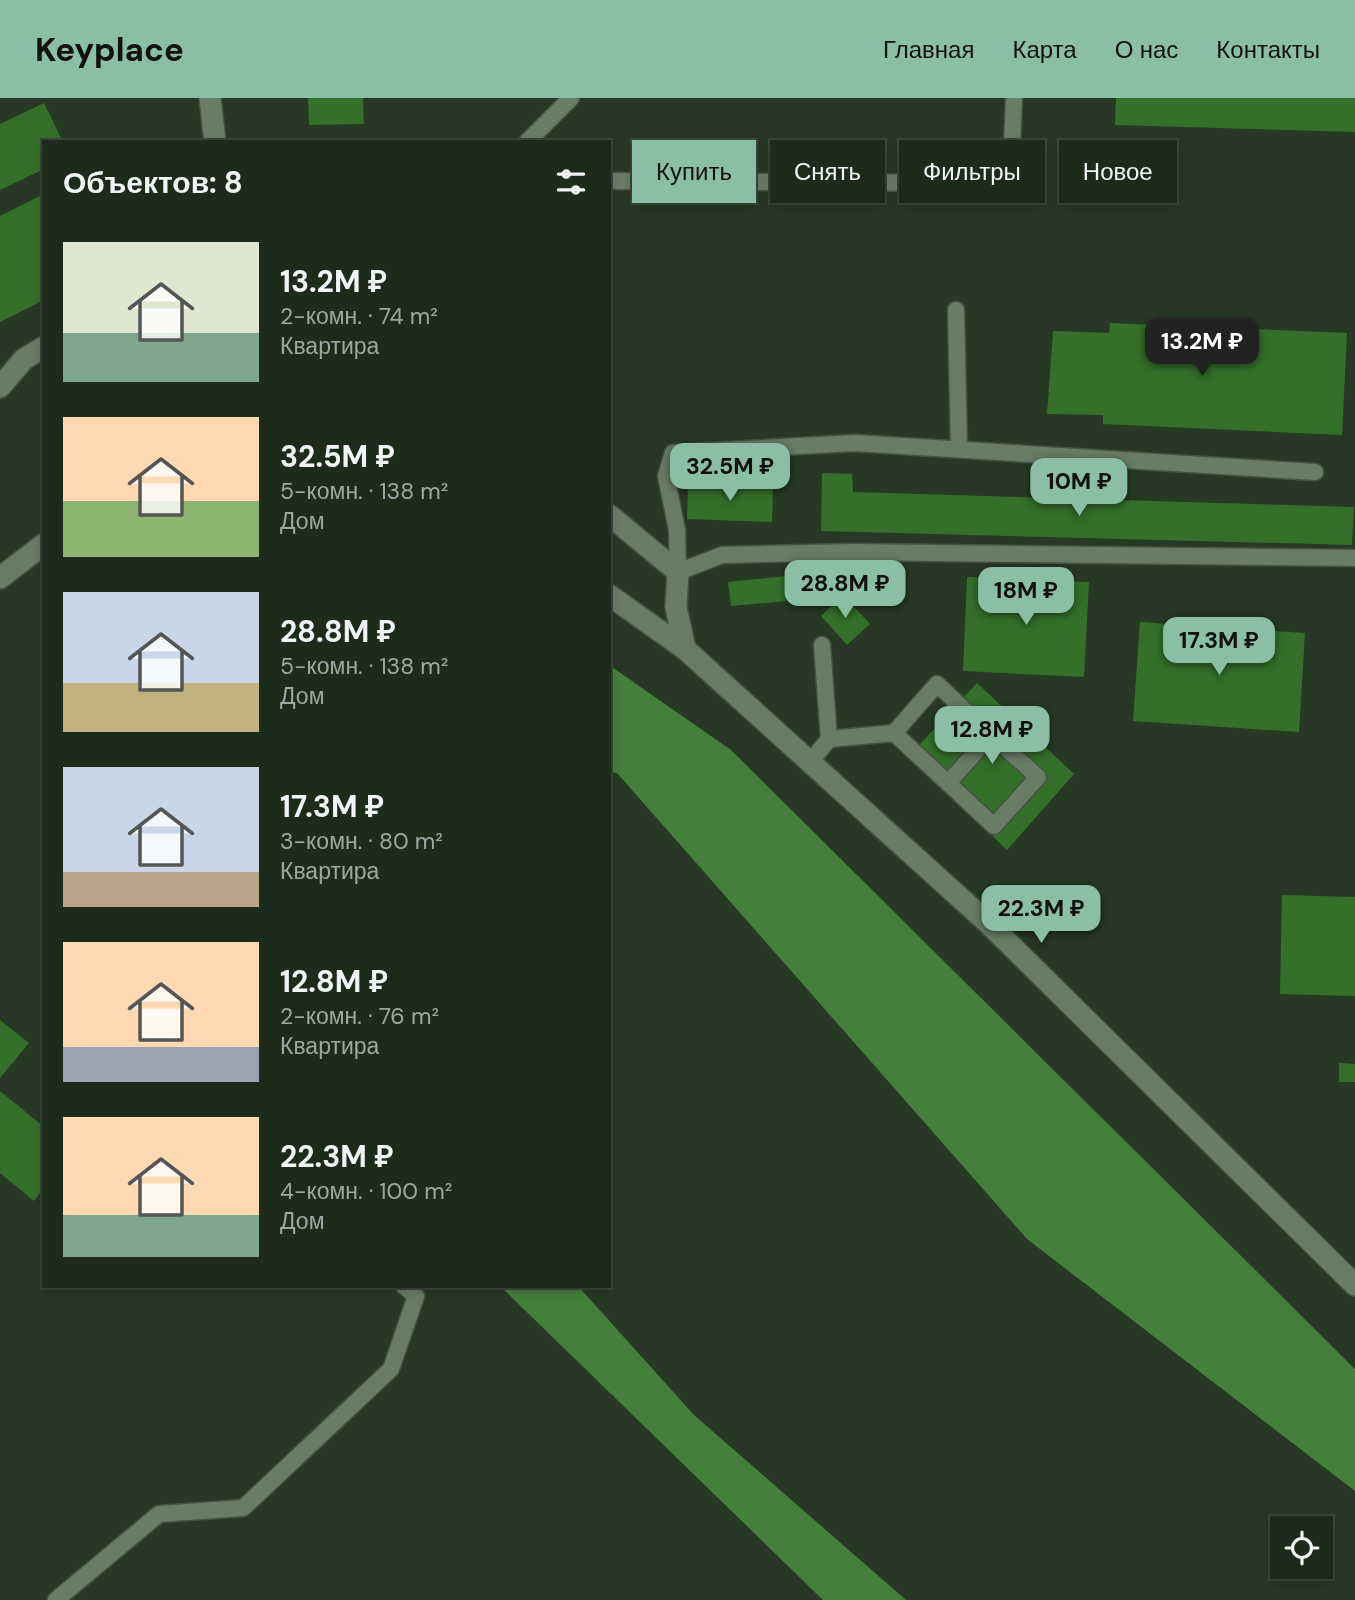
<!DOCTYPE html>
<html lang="ru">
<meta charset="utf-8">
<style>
:root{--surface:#1d2b1b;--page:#2a3728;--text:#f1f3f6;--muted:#a0a7a3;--line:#3b473a;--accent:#8abfa5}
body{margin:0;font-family:"DM Sans",sans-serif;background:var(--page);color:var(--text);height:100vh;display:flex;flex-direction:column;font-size:26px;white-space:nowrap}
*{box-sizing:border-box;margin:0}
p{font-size:23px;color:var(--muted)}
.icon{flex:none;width:38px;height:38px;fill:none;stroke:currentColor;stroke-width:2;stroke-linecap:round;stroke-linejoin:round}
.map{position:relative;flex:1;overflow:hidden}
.drawer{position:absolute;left:42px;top:42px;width:569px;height:1148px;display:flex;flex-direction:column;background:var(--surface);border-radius:0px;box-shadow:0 4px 10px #0003,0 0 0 2px var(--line)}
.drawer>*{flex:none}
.banner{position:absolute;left:632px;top:42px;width:618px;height:63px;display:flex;gap:14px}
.tools{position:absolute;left:1270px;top:1418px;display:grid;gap:14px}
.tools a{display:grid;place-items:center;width:63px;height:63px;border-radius:0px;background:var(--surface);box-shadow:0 4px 10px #0003,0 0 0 2px var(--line);font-size:35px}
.price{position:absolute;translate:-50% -60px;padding:0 16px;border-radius:14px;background:var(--accent);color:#111;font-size:23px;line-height:46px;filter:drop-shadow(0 2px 4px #0008)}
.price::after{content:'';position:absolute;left:50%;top:42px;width:21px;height:16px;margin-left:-10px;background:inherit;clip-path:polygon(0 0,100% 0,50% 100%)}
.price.active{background:#222;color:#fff}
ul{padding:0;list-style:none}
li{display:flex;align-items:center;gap:21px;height:175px;padding:0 21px}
li span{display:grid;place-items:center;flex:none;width:196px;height:140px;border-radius:0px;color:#555}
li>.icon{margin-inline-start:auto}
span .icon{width:84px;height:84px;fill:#fffc;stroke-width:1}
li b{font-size:30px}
h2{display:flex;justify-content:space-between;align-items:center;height:84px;padding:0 21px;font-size:30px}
.chip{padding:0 24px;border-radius:0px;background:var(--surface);box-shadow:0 4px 10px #0003,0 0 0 2px var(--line);font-size:24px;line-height:63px}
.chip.active{background:var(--accent);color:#111}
header{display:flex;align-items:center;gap:42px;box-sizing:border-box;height:98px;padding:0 35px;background:var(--accent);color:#111}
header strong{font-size:33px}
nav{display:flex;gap:38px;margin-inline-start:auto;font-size:24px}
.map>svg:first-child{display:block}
</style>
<header>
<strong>Keyplace</strong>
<nav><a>Главная</a><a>Карта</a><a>О нас</a><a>Контакты</a></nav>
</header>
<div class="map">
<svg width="1355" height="1502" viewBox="0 0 1355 1502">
<rect width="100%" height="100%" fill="#273924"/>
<g fill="#44803b">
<path d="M609 567 731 652 1355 1271V1393L1027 1141 617 675 609 674Z"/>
<path d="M500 1188H578L694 1317 906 1502H823Z"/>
</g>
<g fill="#34702a">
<path d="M308 0H363L364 26 309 27Z"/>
<path d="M1116 0H1355V34L1115 27Z"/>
<path d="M44 5 63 44H44V71L0 92V26Z"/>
<path d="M44 96V202L0 224V118Z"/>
<path d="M1110 225 1347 235 1342 337 1103 326V317L1047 316 1053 233 1109 235Z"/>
<path d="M822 375 852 376 853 394 1354 409 1352 447 821 433Z"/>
<path d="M688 387 773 389 772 424 687 421Z"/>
<path d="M785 478 787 503 731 508 728 484Z"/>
<path d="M967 479 1089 484 1084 579 963 573Z"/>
<path d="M843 497 870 526 847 547 821 518Z"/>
<path d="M1140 524 1305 535 1299 634 1133 623Z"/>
<path d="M977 585 1074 676 1007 752 909 658Z"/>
<path d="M1282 797 1355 799V898L1280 896Z"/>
<path d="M0 922 29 945 0 980Z"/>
<path d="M1339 965 1355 966V984H1339Z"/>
<path d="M0 993 44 1029V1090L34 1103 0 1075Z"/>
</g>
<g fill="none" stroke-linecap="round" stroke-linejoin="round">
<g stroke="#445341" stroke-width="19">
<g id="service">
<path d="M527 44 571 0"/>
<path d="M609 83 958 85 1012 48 1014 0"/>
<path d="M956 212 959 351"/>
<path d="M1315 374 855 345 673 355 666 378 677 432 678 474 722 457 853 454 1355 460"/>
<path d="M822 547 829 641"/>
<path d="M810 664 829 641 894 635 948 685 991 637 937 586 894 635"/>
<path d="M948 685 994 728 1038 679 991 637"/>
<path d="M56 1502 159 1416 243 1410 391 1271 416 1198 404 1188"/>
</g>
</g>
<g stroke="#445341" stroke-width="24">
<g id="minor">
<path d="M210 0 215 44"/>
<path d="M0 289 24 261 44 249"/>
<path d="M609 417 678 474 676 509 685 551"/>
</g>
</g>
<g stroke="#445341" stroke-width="24">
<g id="secondary">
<path d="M0 480 44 446"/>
<path d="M609 497 685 551 988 825 1355 1187"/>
</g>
</g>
<use href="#service" stroke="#697d65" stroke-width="16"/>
<use href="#minor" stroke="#697d65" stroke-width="21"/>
<use href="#secondary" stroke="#697d65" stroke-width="21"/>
</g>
</svg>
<div class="tools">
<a><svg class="icon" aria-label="locate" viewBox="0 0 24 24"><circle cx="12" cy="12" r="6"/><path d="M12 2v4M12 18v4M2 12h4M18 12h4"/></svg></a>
</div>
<b class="price active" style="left:1202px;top:280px">13.2M ₽</b>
<b class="price" style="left:730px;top:405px">32.5M ₽</b>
<b class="price" style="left:1079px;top:420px">10M ₽</b>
<b class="price" style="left:845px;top:522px">28.8M ₽</b>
<b class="price" style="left:1026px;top:529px">18M ₽</b>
<b class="price" style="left:1219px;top:579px">17.3M ₽</b>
<b class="price" style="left:992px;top:668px">12.8M ₽</b>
<b class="price" style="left:1041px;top:847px">22.3M ₽</b>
<div class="banner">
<a class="chip active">Купить</a>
<a class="chip">Снять</a>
<a class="chip">Фильтры</a>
<a class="chip">Новое</a>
</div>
<section class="drawer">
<h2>Объектов: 8<svg class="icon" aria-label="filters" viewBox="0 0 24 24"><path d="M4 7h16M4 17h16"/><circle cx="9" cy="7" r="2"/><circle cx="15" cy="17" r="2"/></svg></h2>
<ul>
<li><span style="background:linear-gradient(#dfe7d0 65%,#7fa58c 0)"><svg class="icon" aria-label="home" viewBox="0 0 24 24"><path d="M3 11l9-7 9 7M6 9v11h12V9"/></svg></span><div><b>13.2M ₽</b><p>2-комн. · 74 m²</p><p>Квартира</p></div></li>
<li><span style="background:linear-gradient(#ffd9b3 60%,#8fb573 0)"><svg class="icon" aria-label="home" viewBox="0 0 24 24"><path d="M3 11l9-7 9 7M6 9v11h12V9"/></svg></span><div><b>32.5M ₽</b><p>5-комн. · 138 m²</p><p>Дом</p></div></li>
<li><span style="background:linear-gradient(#c9d6e8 65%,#c2b280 0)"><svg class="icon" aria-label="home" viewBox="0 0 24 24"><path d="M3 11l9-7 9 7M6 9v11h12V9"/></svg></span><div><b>28.8M ₽</b><p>5-комн. · 138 m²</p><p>Дом</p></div></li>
<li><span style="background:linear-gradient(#c9d6e8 75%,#b9a48a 0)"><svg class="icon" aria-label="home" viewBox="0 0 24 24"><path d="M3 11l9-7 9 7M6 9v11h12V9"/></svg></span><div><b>17.3M ₽</b><p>3-комн. · 80 m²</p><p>Квартира</p></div></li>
<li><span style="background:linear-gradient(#ffd9b3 75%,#9aa5b1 0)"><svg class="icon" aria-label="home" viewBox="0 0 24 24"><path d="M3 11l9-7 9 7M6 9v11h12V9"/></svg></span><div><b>12.8M ₽</b><p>2-комн. · 76 m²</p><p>Квартира</p></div></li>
<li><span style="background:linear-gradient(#ffd9b3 70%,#7fa58c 0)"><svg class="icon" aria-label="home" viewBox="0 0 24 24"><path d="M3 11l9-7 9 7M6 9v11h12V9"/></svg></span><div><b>22.3M ₽</b><p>4-комн. · 100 m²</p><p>Дом</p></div></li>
</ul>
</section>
</div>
